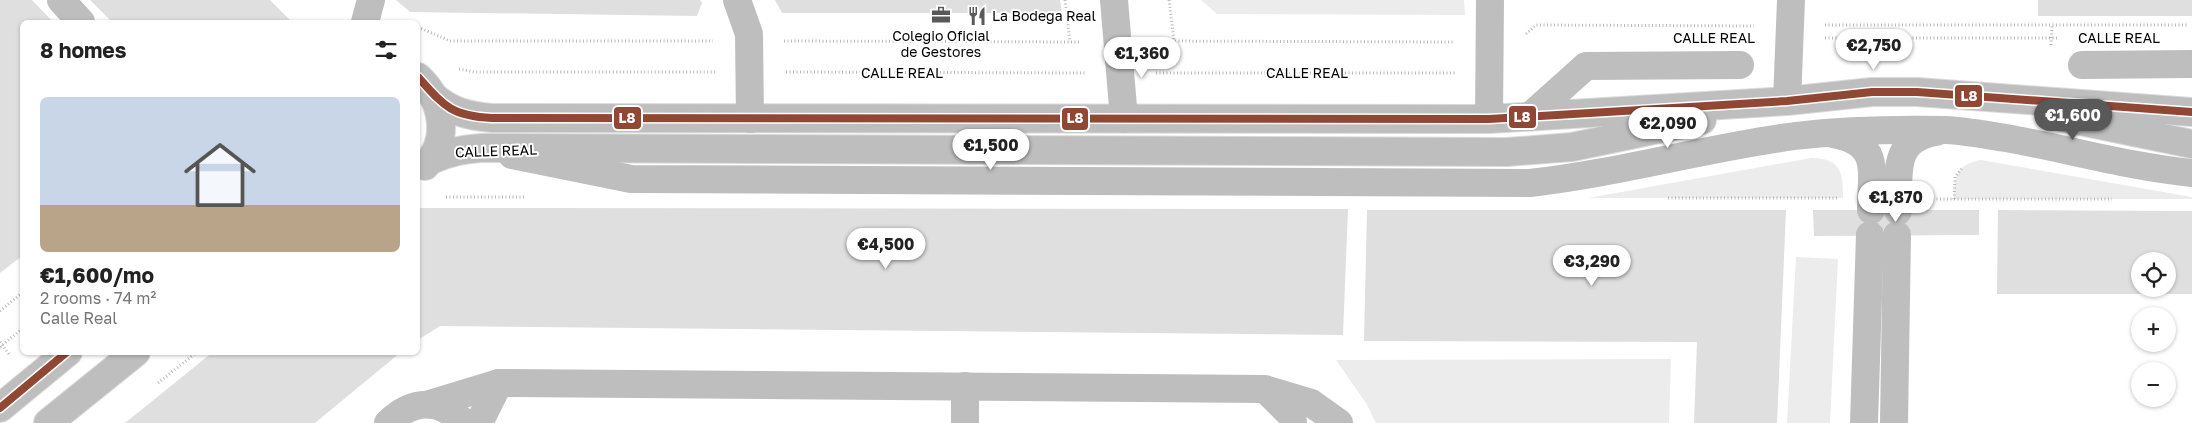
<!DOCTYPE html>
<meta charset="utf-8">
<style>
:root{--surface:#fff;--page:#f6f6f6;--text:#222;--muted:#767676;--line:#e0e0e0;--accent:#595959}
body{margin:0;font-family:"Golos Text",sans-serif;background:var(--page);color:var(--text);height:100vh;display:flex;flex-direction:column;font-size:19px;white-space:nowrap}
*{box-sizing:border-box;margin:0}
p{font-size:16px;color:var(--muted)}
.icon{flex:none;width:28px;height:28px;fill:none;stroke:currentColor;stroke-width:2;stroke-linecap:round;stroke-linejoin:round}
.map{position:relative;flex:1;overflow:hidden}
.details{position:absolute;left:20px;top:20px;width:400px;height:335px;display:flex;flex-direction:column;background:var(--surface);border-radius:8px;box-shadow:0 1px 4px #0004}
.details>*{flex:none}
.tools{position:absolute;left:2131px;top:252px;display:grid;gap:10px}
.tools a{display:grid;place-items:center;width:45px;height:45px;border-radius:50%;background:var(--surface);box-shadow:0 1px 4px #0004;font-size:25px}
.price{position:absolute;translate:-50% -42px;padding:0 11px;border-radius:18px;background:#fff;color:#222;font-size:16px;line-height:32px;filter:drop-shadow(0 1px 2px #0008)}
.price::after{content:'';position:absolute;left:50%;top:30px;width:15px;height:11px;margin-left:-8px;background:inherit;clip-path:polygon(0 0,100% 0,50% 100%)}
.price.on{background:var(--accent);color:#fff}
ul{padding:0;list-style:none}
li{display:grid;align-content:center;gap:10px;height:265px;padding:0 20px}
li+li{border-top:1px solid var(--line)}
li span{display:grid;place-items:center;height:155px;border-radius:8px;color:#555}
li>.icon{margin-inline-start:auto}
span .icon{width:90px;height:90px;fill:#fffc;stroke-width:1}
li b{font-size:21px}
h2{display:flex;justify-content:space-between;align-items:center;height:60px;padding:0 20px;font-size:21px}
.map>svg:first-child{display:block}
</style>
<div class="map">
<svg width="2192" height="423" viewBox="0 0 2192 423">
<rect width="100%" height="100%" fill="#fff"/>
<g fill="#ececec">
<path d="M1201 0H1464L1465 15 1217 14Z"/>
<path d="M1811 158C1841 158 1843 173 1843 198H1588Z"/>
<path d="M1981 160 2192 197V199H1954C1954 176 1957 164 1981 160Z"/>
<path d="M1796 257 1838 259 1830 423H1787Z"/>
<path d="M1671 359 1669 423H1376L1366 403 1336 360Z"/>
</g>
<g fill="#dfdfdf" fill-rule="evenodd">
<path d="M0 0H32L53 22H22V256L0 273Z"/>
<path d="M90 0H270L292 22H112Z"/>
<path d="M396 0H700L702 3 697 16 410 12Z"/>
<path d="M775 0H1060L1062 13H782Z"/>
<rect x="2038" y="0" width="154" height="16"/>
<path d="M418 208 1348 209 1343 335 440 326 418 340Z"/>
<path d="M1367 210H1786L1777 423H1694L1697 342 1364 341Z"/>
<path d="M1813 210H1979V235L1814 236Z"/>
<path d="M1998 210 2192 211V294H1997ZM2140 261H2168V289H2140Z"/>
<path d="M213 352H401L315 423H125Z"/>
</g>
<g fill="none" stroke-linecap="round" stroke-linejoin="round">
<g stroke="#dbdbdb" stroke-width="30">
<g id="major">
<path d="M418 77C443 100 451 140 425 166"/>
<path d="M433 96C451 112 469 116 492 118L1489 119 1787 101 1872 92H1917L2192 112"/>
<path d="M2061 117 2192 144"/>
<path d="M431 160C448 152 462 149 481 148L1507 152 1572 147 1702 120"/>
<path d="M0 408 68 352"/>
<path d="M48 423 136 352"/>
</g>
</g>
<g stroke="#b9b9b9" stroke-width="3" stroke-dasharray="1 2.5" stroke-linecap="butt">
<path d="M1065 0 1070 42"/>
<path d="M1169 0 1174 41"/>
<path d="M1825 25H2189"/>
<path d="M418 27 450 41H713"/>
<path d="M1526 34 1536 25 1754 26"/>
<path d="M1825 38H2059"/>
<path d="M784 41 1081 42"/>
<path d="M1154 41 1453 42"/>
<path d="M2051 45 2052 25"/>
<path d="M459 69 474 72H715"/>
<path d="M786 72 1085 73"/>
<path d="M1156 73H1455"/>
<path d="M446 197H524"/>
<path d="M1668 198H1837"/>
<path d="M1933 199H2112"/>
<path d="M1954 199 1955 177 1963 167"/>
<path d="M0 311 22 293"/>
<path d="M0 342 9 354"/>
<path d="M0 347 22 329"/>
<path d="M158 383 197 352"/>
</g>
<g stroke="#bebebe" stroke-width="28">
<path d="M61 0 81 22"/>
<path d="M737 0 749 34 750 119"/>
<path d="M1114 0 1124 119"/>
<path d="M365 22 371 0"/>
<path d="M2082 65 2192 64"/>
<path d="M1787 101 1791 0"/>
<path d="M1529 117 1586 66 1740 65"/>
<path d="M1489 119 1490 0"/>
<path d="M1833 134C1882 143 1871 171 1871 210"/>
<path d="M512 155 631 179 1530 183C1619 173 1706 148 1795 136 1845 130 1896 129 1946 130 1966 131 1986 135 2006 138 2068 149 2130 167 2192 173"/>
<path d="M1898 211C1899 175 1891 139 1936 132"/>
<path d="M499 383 1265 389 1311 403 1339 423"/>
<path d="M1268 392 1292 416 1293 423"/>
<path d="M430 404 499 383 479 423"/>
<path d="M388 423C413 399 439 398 464 423"/>
<path d="M965 423V386"/>
<path d="M1864 423 1870 235"/>
<path d="M1894 423 1897 235"/>
</g>
<use href="#major" stroke="#bebebe" stroke-width="28"/>
<g stroke="#fff" stroke-width="11">
<g id="bus-1">
<path d="M418 77C444 106 451 116 492 118L1489 119 1787 101 1872 92H1917L2192 112"/>
<path d="M0 408 67 352"/>
</g>
</g>
<use href="#bus-1" stroke="#904734" stroke-width="8"/>
</g>
<defs>
<g id="office-bare" transform="scale(1.5)"><path d="M-6-3h4V-5.5h4V-3h4V5H-6ZM-1-4.5V-3h2v-1.5ZM-6 0V1H6V0Z" fill="#595959" stroke="#fff" stroke-width="2.5" paint-order="stroke"/></g>
<g id="restaurant-bare" transform="scale(1.5)"><path d="M-5-6h1v4h1v-4h1v4h1v-4h1v5L-1.5 .5V6h-2V.5L-5-1ZM5-6V6H3V1.5H1.5Q1.5-4 5-6Z" fill="#595959" stroke="#fff" stroke-width="2.5" paint-order="stroke"/></g>
</defs>
<g fill-rule="evenodd">
<use href="#office-bare" x="941" y="15"/>
<use href="#restaurant-bare" x="977" y="16"/>
</g>
<g text-anchor="middle" stroke-width="4" stroke-linejoin="round" paint-order="stroke">
<g font-size="14" fill="#000" stroke="#fff" text-anchor="start">
<text x="992" y="21">La Bodega Real</text>
<text x="941" y="41" text-anchor="middle">Colegio Oficial<tspan x="941" dy="16">de Gestores</tspan></text>
</g>
<g font-size="14" fill="#000" stroke="#fff">
<text x="1714" y="43">CALLE REAL</text>
<text x="2119" y="43">CALLE REAL</text>
<text x="902" y="78">CALLE REAL</text>
<text x="1307" y="78">CALLE REAL</text>
<text transform="translate(496 151) rotate(-2)" y="5">CALLE REAL</text>
</g>
</g>
<g stroke="#fff" stroke-width="2">
<rect x="1954" y="84" width="29" height="24" rx="5" fill="#904734"/>
<rect x="1508" y="105" width="29" height="24" rx="5" fill="#904734"/>
<rect x="613" y="106" width="29" height="24" rx="5" fill="#904734"/>
<rect x="1061" y="107" width="28" height="24" rx="5" fill="#904734"/>
</g>
<g font-size="14" text-anchor="middle" font-weight="bold" fill="#fff">
<text x="1969" y="101">L8</text>
<text x="1522" y="122">L8</text>
<text x="627" y="123">L8</text>
<text x="1075" y="123">L8</text>
</g>
</svg>
<div class="tools">
<a><svg class="icon" aria-label="locate" viewBox="0 0 24 24"><circle cx="12" cy="12" r="6"/><path d="M12 2v4M12 18v4M2 12h4M18 12h4"/></svg></a>
<a>+</a>
<a>−</a>
</div>
<b class="price" style="left:1874px;top:71px">€2,750</b>
<b class="price" style="left:1142px;top:79px">€1,360</b>
<b class="price on" style="left:2073px;top:141px">€1,600</b>
<b class="price" style="left:1668px;top:149px">€2,090</b>
<b class="price" style="left:991px;top:171px">€1,500</b>
<b class="price" style="left:1896px;top:223px">€1,870</b>
<b class="price" style="left:886px;top:270px">€4,500</b>
<b class="price" style="left:1592px;top:287px">€3,290</b>
<section class="details">
<h2>8 homes<svg class="icon" aria-label="filters" viewBox="0 0 24 24"><path d="M4 7h16M4 17h16"/><circle cx="9" cy="7" r="2"/><circle cx="15" cy="17" r="2"/></svg></h2>
<ul>
<li><span style="background:linear-gradient(#c9d6e8 70%,#b9a48a 0)"><svg class="icon" aria-label="home" viewBox="0 0 24 24"><path d="M3 11l9-7 9 7M6 9v11h12V9"/></svg></span><div><b>€1,600/mo</b><p>2 rooms · 74 m²</p><p>Calle Real</p></div></li>
</ul>
</section>
</div>
